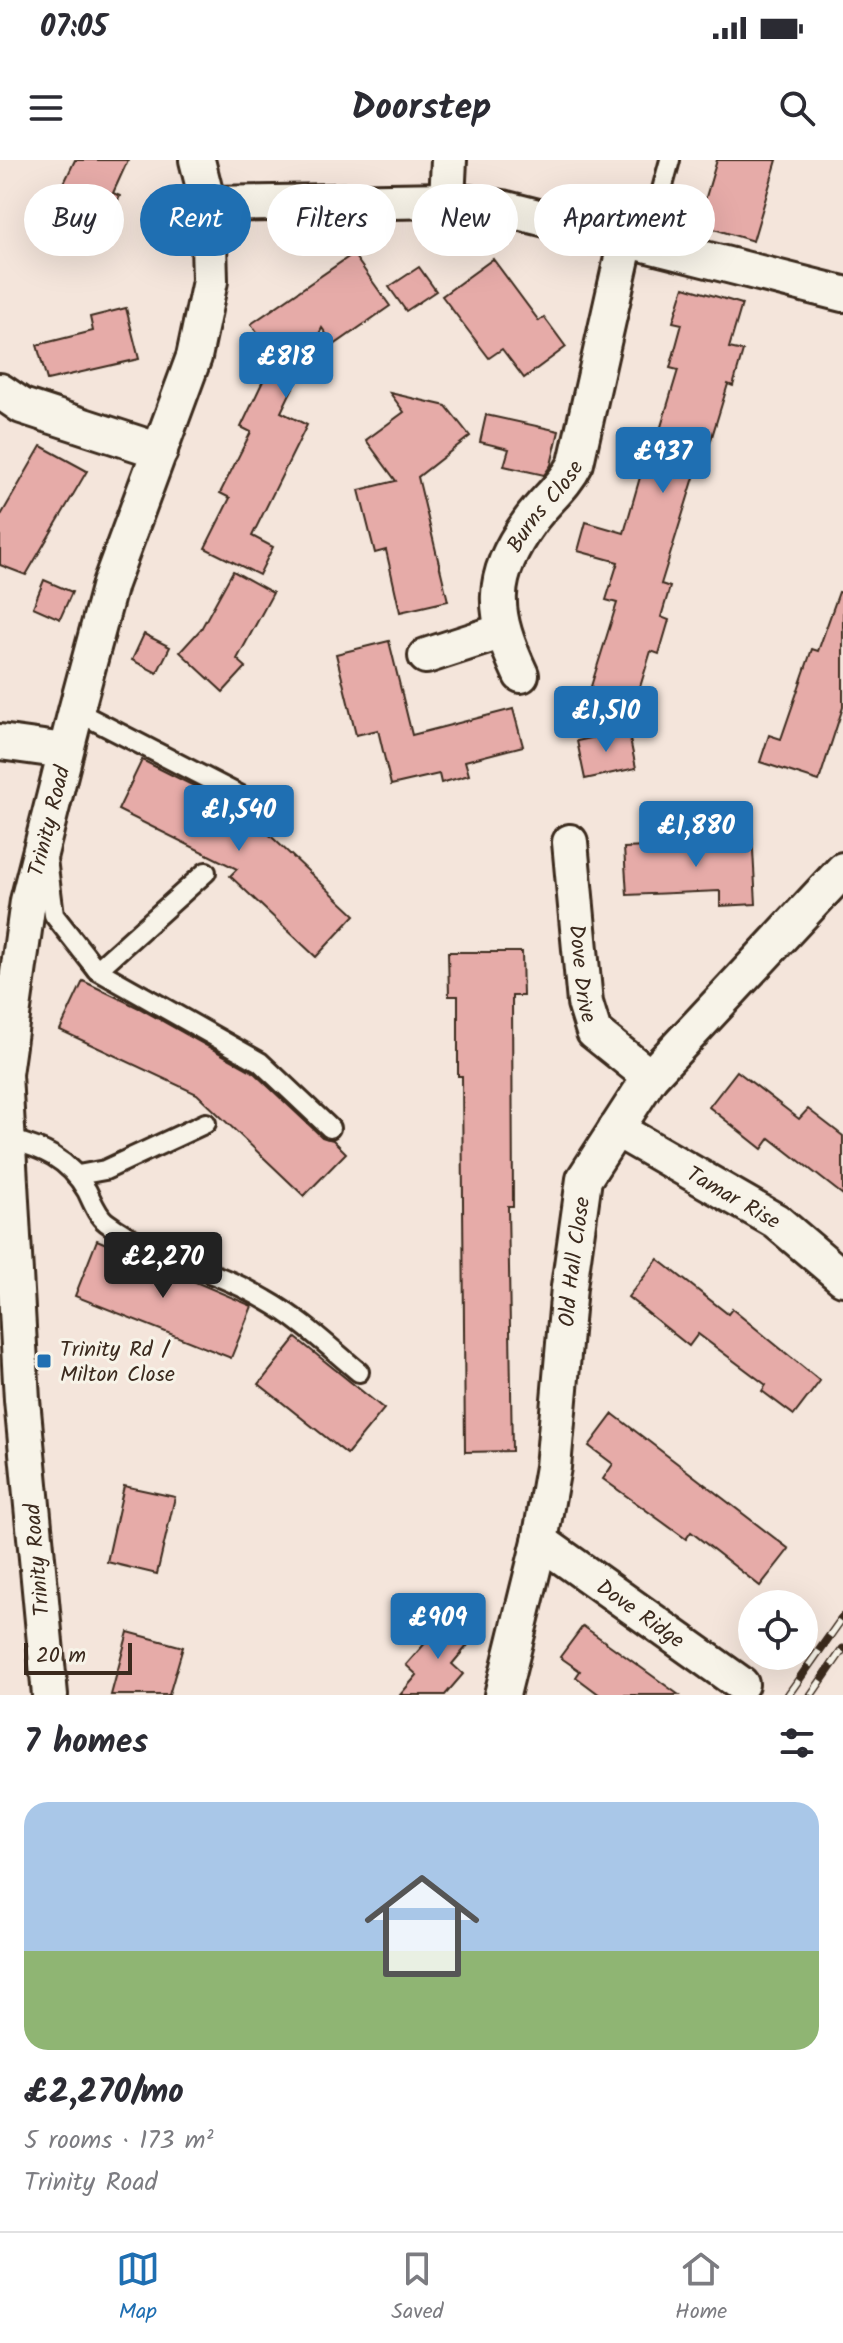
<!DOCTYPE html>
<meta charset="utf-8">
<style>
:root{--surface:#fff;--page:#f7f7f7;--text:#2b2b33;--muted:#7c7c81;--line:#e1e1e2;--accent:#1f6fb2}
body{margin:0;font-family:Kalam,sans-serif;background:var(--page);color:var(--text);height:100vh;display:flex;flex-direction:column;font-size:30px;white-space:nowrap}
*{box-sizing:border-box;margin:0}
p{font-size:26px;color:var(--muted)}
.icon{flex:none;width:44px;height:44px;fill:none;stroke:currentColor;stroke-width:2;stroke-linecap:round;stroke-linejoin:round}
.map{position:relative;height:1535px;overflow:hidden}
.side{display:flex;flex-direction:column;background:var(--surface);flex:1}
.side>*{flex:none}
.banner{position:absolute;left:24px;top:24px;width:796px;height:72px;display:flex;gap:16px}
.fabs{position:absolute;left:738px;top:1430px;display:grid;gap:16px}
.fabs a{display:grid;place-items:center;width:80px;height:80px;border-radius:50%;background:var(--surface);box-shadow:0 8px 32px #0002;font-size:40px}
.scale{position:absolute;left:24px;bottom:20px;width:108px;box-sizing:border-box;padding-left:8px;border:4px solid #3b2a1e;border-top:0;font-size:22px;line-height:28px;white-space:nowrap;color:#3b2a1e;-webkit-text-stroke:6px #f7f3e8;paint-order:stroke}
.price{position:absolute;translate:-50% -68px;padding:0 18px;border-radius:8px;background:var(--accent);color:#fff;font-size:26px;line-height:52px;filter:drop-shadow(0 2px 4px #0008)}
.price::after{content:'';position:absolute;left:50%;top:48px;width:24px;height:18px;margin-left:-12px;background:inherit;clip-path:polygon(0 0,100% 0,50% 100%)}
.price.selected{background:#222;color:#fff}
ul{padding:0;list-style:none}
li{display:grid;align-content:center;gap:16px;height:424px;padding:0 24px}
li span{display:grid;place-items:center;height:248px;border-radius:24px;color:#555}
li>.icon{margin-inline-start:auto}
span .icon{width:144px;height:144px;fill:#fffc;stroke-width:1}
li b{font-size:34px}
h2{display:flex;justify-content:space-between;align-items:center;height:96px;padding:0 24px;font-size:34px}
.tag{padding:0 28px;border-radius:36px;background:var(--surface);box-shadow:0 8px 32px #0002;font-size:28px;line-height:72px}
.tag.selected{background:var(--accent);color:#fff}
.status{display:flex;justify-content:space-between;align-items:center;height:56px;padding:0 40px;background:var(--surface);direction:ltr}
.status svg{height:22px;fill:currentColor}
header{display:flex;justify-content:space-between;align-items:center;height:104px;padding:0 24px;background:var(--surface);font-size:36px;font-weight:800}
.menu{display:flex;justify-content:space-around;align-items:center;height:112px;border-top:2px solid var(--line);background:var(--surface);font-size:22px;color:var(--muted)}
.menu a{display:grid;justify-items:center;gap:4px}
.menu .selected{color:var(--accent)}
.map>svg:first-child{display:block}
</style>
<div class="status"><b>07:05</b><svg viewBox="0 0 49 12"><path d="M0 12V9h3v3zM5 12V6h3v6zM10 12V3h3v9zM15 12V0h3v12zM26 1h20v11H26zM47 4h2v5h-2z"/></svg></div>
<header><svg class="icon" aria-label="menu" viewBox="0 0 24 24"><path d="M4 6h16M4 12h16M4 18h16"/></svg>Doorstep<svg class="icon" aria-label="search" viewBox="0 0 24 24"><circle cx="10" cy="10" r="6"/><path d="M15 15l6 6"/></svg></header>
<div class="map">
<svg width="843" height="1535" viewBox="0 0 843 1535">
<rect width="100%" height="100%" fill="#f4e5db"/>
<filter id="ink" filterUnits="userSpaceOnUse"><feTurbulence type="fractalNoise" baseFrequency=".0125" numOctaves="2"/><feDisplacementMap in="SourceGraphic" scale="16" xChannelSelector="R" yChannelSelector="G"/><feConvolveMatrix kernelMatrix="1 2 1 2 8 2 1 2 1" color-interpolation-filters="sRGB"/></filter>
<g filter="url(#ink)">
<g fill="#e6aba8" stroke="#3b2a1e" stroke-width="2">
<path d="M75 0H128L113 33 120 36 105 68 54 44Z"/>
<path d="M717 0H777L753 81 698 64Z"/>
<path d="M353 94 390 146 334 185 322 168 281 252 307 265 252 376 273 387 259 415 205 388 230 338 220 333 251 272 241 267 274 198 251 164Z"/>
<path d="M493 99 539 161 544 157 566 187 524 218 502 189 489 198 442 136Z"/>
<path d="M419 107 436 131 406 151 389 127Z"/>
<path d="M684 127 742 144 729 188 743 191 733 226 728 224 710 283 705 282 661 424 670 427 661 457 669 460 659 494 651 491 633 550 588 536 617 443 606 440 618 402 578 391 586 362 624 373 651 279 657 280 678 210 670 208 682 164 673 162Z"/>
<path d="M126 148 139 199 47 220 37 185 93 171 90 157Z"/>
<path d="M390 233 446 246 470 276 418 317 448 441 400 452 386 390 375 393 359 330 396 321 366 280 404 252Z"/>
<path d="M486 255 559 271 551 305 544 315 504 306 509 289 480 282Z"/>
<path d="M41 286 87 311 26 415 0 405V357Z"/>
<path d="M233 411 273 433 237 499 246 507 223 532 180 492 201 469Z"/>
<path d="M44 420 72 432 60 459 33 447Z"/>
<path d="M839 432 843 433V547L819 621 760 602 769 575 781 579 812 489 818 491Z"/>
<path d="M144 474 170 487 157 513 132 500Z"/>
<path d="M389 481 412 575 513 549 523 586 465 601 469 615 441 623 439 614 391 625 378 570 356 575 336 494Z"/>
<path d="M628 570 636 608 585 619 577 581Z"/>
<path d="M142 600 244 651 355 755 316 797 230 716 237 709 118 650Z"/>
<path d="M752 672 756 744 720 746V731L627 735 624 688 715 684 714 674Z"/>
<path d="M448 792H522L523 836H512L513 1046H508L512 1291 465 1292 462 916H458V836H449Z"/>
<path d="M83 821 139 848 253 912 322 977 333 980 346 993 304 1036 197 934 60 870Z"/>
<path d="M737 911 799 959 808 949 843 976V1035L770 978 762 989 709 947Z"/>
<path d="M97 1080 252 1146 231 1198 75 1136Z"/>
<path d="M658 1099 728 1154 732 1149 820 1221 794 1255 762 1231 766 1225 698 1174 689 1186 628 1137Z"/>
<path d="M296 1178 384 1249 347 1294 259 1224Z"/>
<path d="M613 1254 789 1389 760 1426 691 1372 686 1379 603 1319 613 1304 589 1286Z"/>
<path d="M124 1326 175 1337 157 1414 107 1402Z"/>
<path d="M448 1457 473 1479 452 1504 463 1514 445 1535H400L417 1515 406 1505Z"/>
<path d="M583 1466 618 1491 679 1535H600L576 1517 580 1511 560 1497Z"/>
<path d="M128 1472 183 1487 169 1535H111Z"/>
</g>
<g fill="none" stroke-linecap="round" stroke-linejoin="round">
<g stroke="#3b2a1e" stroke-width="24">
<g id="lane">
<path d="M647 85 670 0"/>
<path d="M76 551 249 640"/>
<path d="M47 699 54 755 97 810 260 902 330 968"/>
<path d="M97 810 206 712"/>
<path d="M8 979C42 988 68 998 87 1031 92 1041 97 1055 106 1062 156 1099 215 1109 266 1140 300 1159 329 1187 359 1212"/>
<path d="M78 1015 105 1010 206 963"/>
</g>
</g>
<g stroke="#3b2a1e" stroke-width="40">
<g id="street">
<path d="M447 40 449 0"/>
<path d="M208 44 447 40 502 48 843 134"/>
<path d="M0 231 22 246 160 291"/>
<path d="M426 496 500 472"/>
<path id="s1" d="M521 515C492 453 488 419 530 361 545 340 565 326 576 303L626 80"/>
<path d="M0 582 65 591"/>
<path id="s2" d="M570 682 585 843 594 872 650 917"/>
<path id="s3" d="M616 969 776 1061 843 1118"/>
<path id="s4" d="M540 1381 741 1524"/>
<path id="s5" d="M50 1535 22 1240 4 914 28 741 76 551 110 424 194 197 210 121 208 44 197 0"/>
<path id="s6" d="M502 1535 540 1381 553 1307 569 1127 584 1019 650 917 843 710"/>
</g>
</g>
<use href="#lane" stroke="#f7f3e8" stroke-width="18"/>
<use href="#street" stroke="#f7f3e8" stroke-width="34"/>
<g stroke="#3b2a1e" stroke-width="9">
<g id="rail">
<path d="M788 1535 843 1457"/>
<path d="M811 1535 843 1489"/>
</g>
</g>
<use href="#rail" stroke="#f7f3e8" stroke-width="6" stroke-dasharray="18" stroke-linecap="butt"/>
</g>
</g>
<rect fill="#1f6fb2" stroke="#f7f3e8" stroke-width="3" x="36" y="1193" width="16" height="16" rx="4"/>
<g text-anchor="middle" stroke-width="6" stroke-linejoin="round" paint-order="stroke">
<g font-size="22" fill="#3b2a1e" stroke="#f7f3e8">
<text dy="8" stroke="none"><textPath href="#s1" startOffset="186">Burns Close</textPath></text>
<text dy="8" stroke="none"><textPath href="#s5" startOffset="880">Trinity Road</textPath></text>
<text dy="8" stroke="none"><textPath href="#s2" startOffset="132">Dove Drive</textPath></text>
<text dy="8" stroke="none"><textPath href="#s3" startOffset="136">Tamar Rise</textPath></text>
<text dy="8" stroke="none"><textPath href="#s6" startOffset="440">Old Hall Close</textPath></text>
<text transform="translate(36 1400) rotate(-95)" y="8">Trinity Road</text>
<text dy="8" stroke="none"><textPath href="#s4" startOffset="124">Dove Ridge</textPath></text>
</g>
<g font-size="22" fill="#3b2a1e" stroke="#f7f3e8" text-anchor="start">
<text x="60" y="1196">Trinity Rd /<tspan x="60" dy="25">Milton Close</tspan></text>
</g>
</g>
</svg>
<div class="fabs">
<a><svg class="icon" aria-label="locate" viewBox="0 0 24 24"><circle cx="12" cy="12" r="6"/><path d="M12 2v4M12 18v4M2 12h4M18 12h4"/></svg></a>
</div>
<div class="scale">20 m</div>
<b class="price" style="left:286px;top:240px">£818</b>
<b class="price" style="left:663px;top:335px">£937</b>
<b class="price" style="left:606px;top:594px">£1,510</b>
<b class="price" style="left:239px;top:693px">£1,540</b>
<b class="price" style="left:696px;top:709px">£1,880</b>
<b class="price selected" style="left:163px;top:1140px">£2,270</b>
<b class="price" style="left:438px;top:1501px">£909</b>
<div class="banner">
<a class="tag">Buy</a>
<a class="tag selected">Rent</a>
<a class="tag">Filters</a>
<a class="tag">New</a>
<a class="tag">Apartment</a>
</div>
</div>
<section class="side">
<h2>7 homes<svg class="icon" aria-label="filters" viewBox="0 0 24 24"><path d="M4 7h16M4 17h16"/><circle cx="9" cy="7" r="2"/><circle cx="15" cy="17" r="2"/></svg></h2>
<ul>
<li><span style="background:linear-gradient(#a9c7e8 60%,#8fb573 0)"><svg class="icon" aria-label="home" viewBox="0 0 24 24"><path d="M3 11l9-7 9 7M6 9v11h12V9"/></svg></span><div><b>£2,270/mo</b><p>5 rooms · 173 m²</p><p>Trinity Road</p></div></li>
</ul>
</section>
<nav class="menu">
<a class="selected"><svg class="icon" aria-label="map" viewBox="0 0 24 24"><path d="M3 6l6-2 6 2 6-2v14l-6 2-6-2-6 2zM9 4v14M15 6v14"/></svg>Map</a>
<a><svg class="icon" aria-label="saved" viewBox="0 0 24 24"><path d="M7 4h10v16l-5-4-5 4z"/></svg>Saved</a>
<a><svg class="icon" aria-label="home" viewBox="0 0 24 24"><path d="M3 11l9-7 9 7M6 9v11h12V9"/></svg>Home</a>
</nav>
